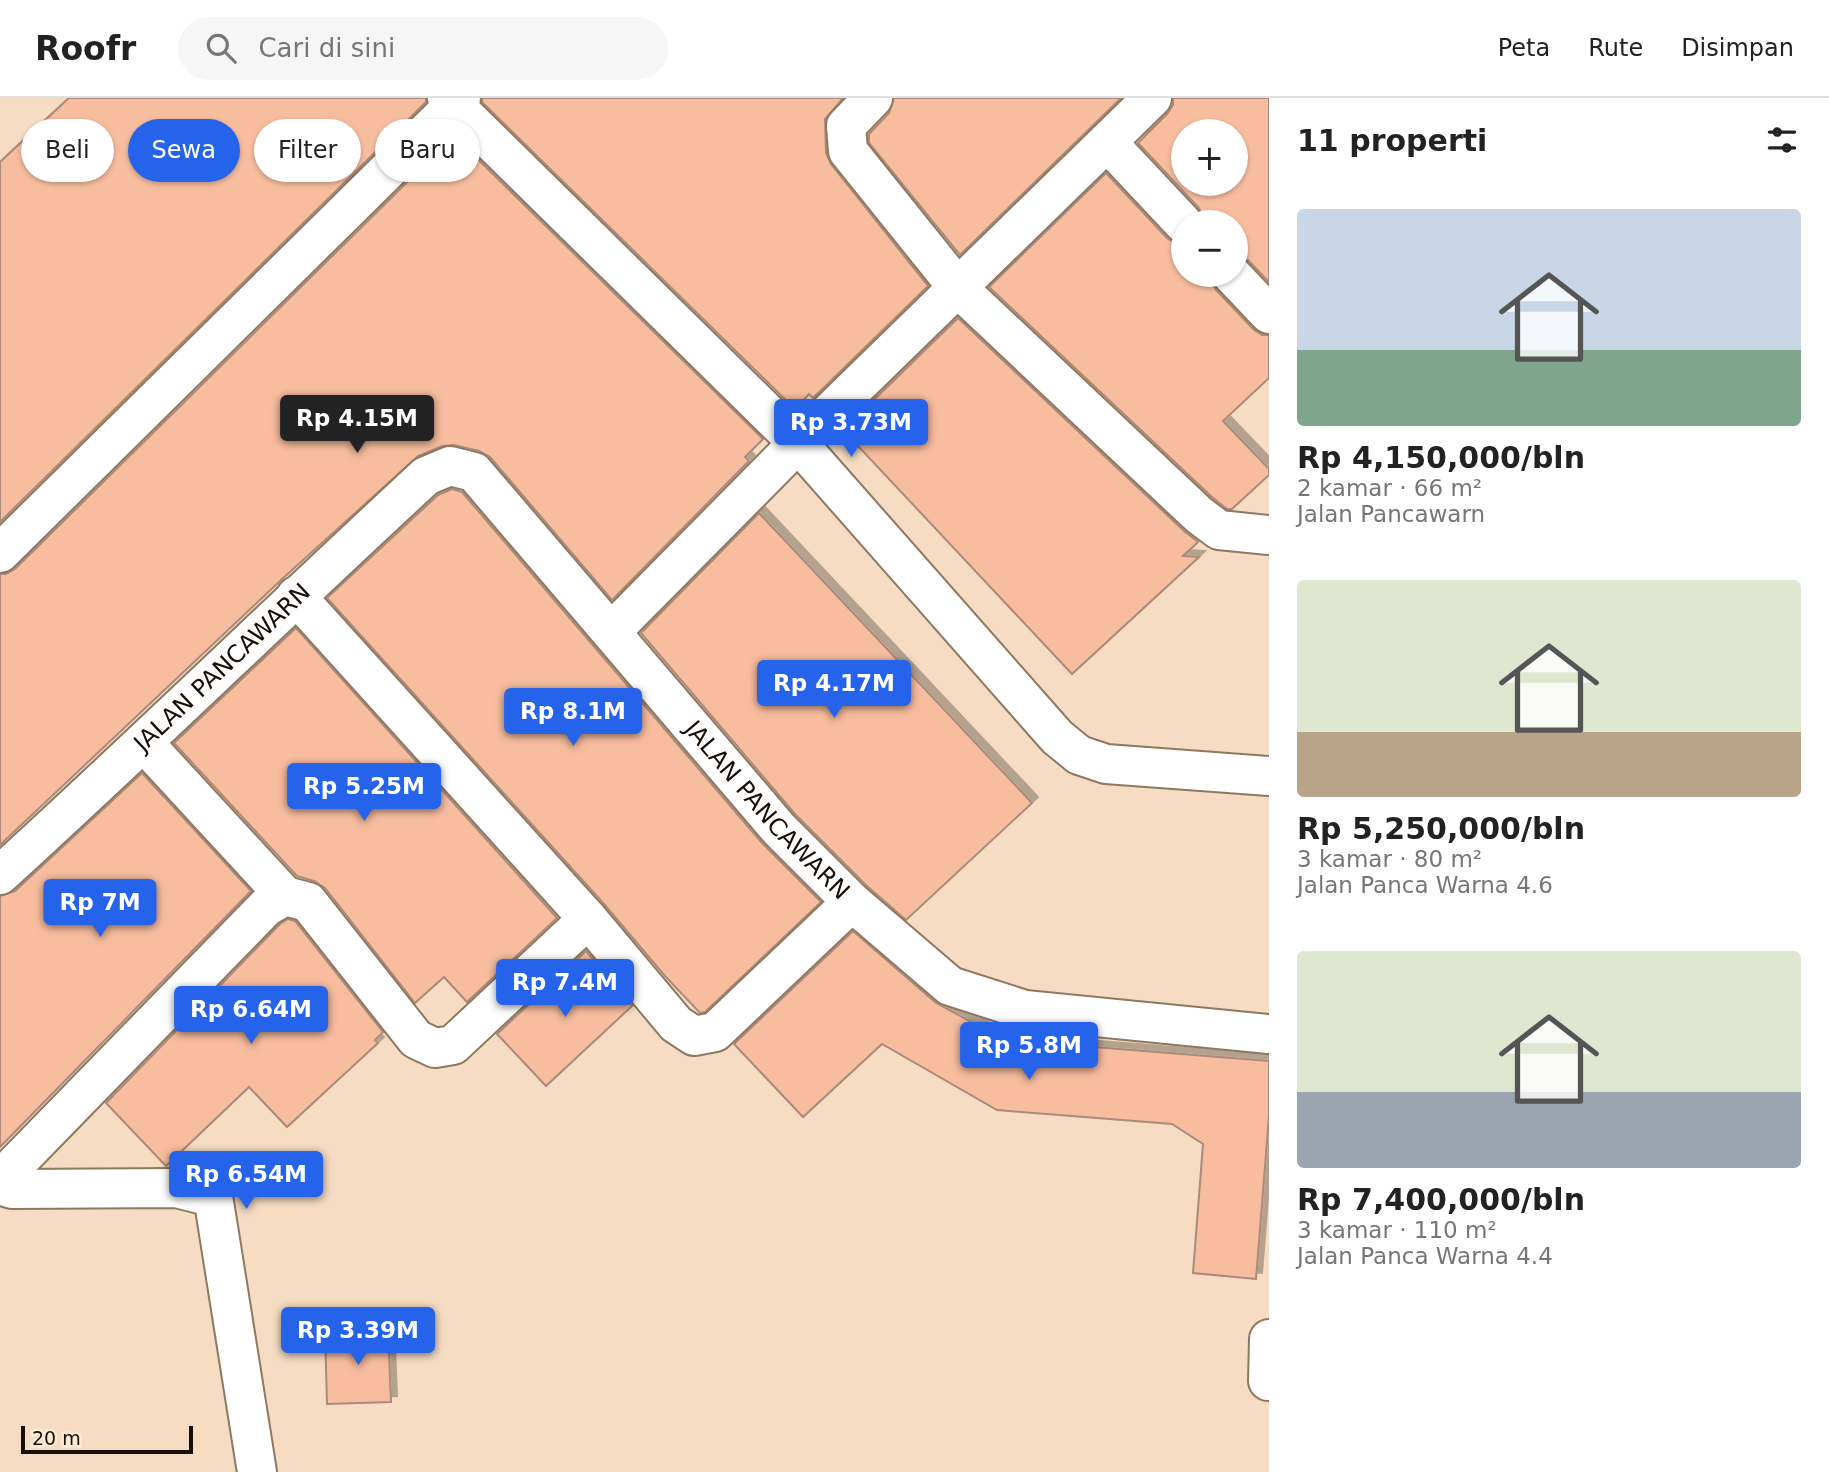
<!DOCTYPE html>
<html lang="id">
<meta charset="utf-8">
<style>
:root{--surface:#fff;--page:#f6f6f6;--text:#222;--muted:#767676;--line:#e0e0e0;--accent:#2563eb}
body{margin:0;font-family:"DejaVu Sans",sans-serif;background:var(--page);color:var(--text);height:100vh;display:flex;flex-direction:column;font-size:26px;white-space:nowrap}
*{box-sizing:border-box;margin:0}
p{font-size:23px;color:var(--muted)}
.icon{flex:none;width:38px;height:38px;fill:none;stroke:currentColor;stroke-width:2;stroke-linecap:round;stroke-linejoin:round}
.map{position:relative;flex:1;overflow:hidden}
.drawer{display:flex;flex-direction:column;background:var(--surface);width:560px}
.drawer>*{flex:none}
.banner{position:absolute;left:21px;top:21px;width:665px;height:63px;display:flex;gap:14px}
.fabs{position:absolute;left:1171px;top:21px;display:grid;gap:14px}
.fabs a{display:grid;place-items:center;width:77px;height:77px;border-radius:50%;background:var(--surface);box-shadow:0 2px 5px #0004;font-size:35px}
.scale{position:absolute;left:21px;bottom:18px;width:172px;box-sizing:border-box;padding-left:7px;border:4px solid #170f06;border-top:0;font-size:19px;line-height:24px;white-space:nowrap;color:#170f06;-webkit-text-stroke:5px #ffebd5;paint-order:stroke}
.price{position:absolute;translate:-50% -60px;padding:0 16px;border-radius:7px;background:var(--accent);color:#fff;font-size:23px;line-height:46px;filter:drop-shadow(0 2px 4px #0008)}
.price::after{content:'';position:absolute;left:50%;top:42px;width:21px;height:16px;margin-left:-10px;background:inherit;clip-path:polygon(0 0,100% 0,50% 100%)}
.price.active{background:#222;color:#fff}
ul{padding:0;list-style:none}
li{display:grid;align-content:center;gap:14px;height:371px;padding:0 28px}
li span{display:grid;place-items:center;height:217px;border-radius:7px;color:#555}
li>.icon{margin-inline-start:auto}
span .icon{width:126px;height:126px;fill:#fffc;stroke-width:1}
li b{font-size:30px}
h2{display:flex;justify-content:space-between;align-items:center;height:84px;padding:0 28px;font-size:30px}
.tag{padding:0 24px;border-radius:32px;background:var(--surface);box-shadow:0 2px 5px #0004;font-size:24px;line-height:63px}
.tag.active{background:var(--accent);color:#fff}
header{display:flex;align-items:center;gap:42px;box-sizing:border-box;height:98px;padding:0 35px;background:var(--surface);border-bottom:2px solid var(--line)}
header strong{font-size:33px}
nav{display:flex;gap:38px;margin-inline-start:auto;font-size:24px}
.search{width:490px;height:63px;background:var(--page);display:flex;align-items:center;gap:18px;box-sizing:border-box;padding:0 24px;border-radius:38px;color:var(--muted);font-size:26px}
main{display:flex;flex:1;min-height:0}
.map>svg:first-child{display:block}
</style>
<header>
<strong>Roofr</strong>
<div class="search"><svg class="icon" aria-label="search" viewBox="0 0 24 24"><circle cx="10" cy="10" r="6"/><path d="M15 15l6 6"/></svg>Cari di sini</div>
<nav><a>Peta</a><a>Rute</a><a>Disimpan</a></nav>
</header>
<main>
<div class="map">
<svg width="1269" height="1374" viewBox="0 0 1269 1374">
<defs>
<filter id="shadow"><feDropShadow dx="6" dy="-6" stdDeviation="0" flood-color="#0004"/></filter>
</defs>
<rect width="100%" height="100%" fill="#f5dcc2"/>
<g fill="#f8bd9f" stroke="#aa8a7b" stroke-width="2" fill-rule="evenodd" filter="url(#shadow)">
<path d="M69 0H426V4L0 424V64Z"/>
<path d="M482 0H843L825 21 826 55 831 66 928 188 813 300 809 296 795 311 482 4Z"/>
<path d="M894 0H1121L960 157 869 45V36L889 15Z"/>
<path d="M1173 0H1269V184L1248 162 1236 156V124H1204L1199 110 1138 45 1167 16 1173 7ZM1183 33H1236V86H1183Z"/>
<path d="M454 38 763 341 745 359 749 363 612 502 490 359 479 353 454 347 442 348 418 358 281 482 0 747V476H6L15 471Z"/>
<path d="M1106 75 1167 140 1176 146H1183V177H1211V183L1216 192 1253 231 1262 237H1269V280L1223 323 1269 371V377L1232 411H1227L1213 400 989 189Z"/>
<path d="M958 220 1184 433 1198 444 1183 458 1199 459 1072 576 843 332Z"/>
<path d="M452 391 462 394 762 745 821 804 705 914 700 915 665 878 604 806 327 500 438 397Z"/>
<path d="M759 415 1032 705 906 822 867 788 795 716 641 535Z"/>
<path d="M296 530 557 820 467 904 444 879 415 905 325 790 314 783 297 778 174 645Z"/>
<path d="M142 675 251 793 0 1049V798L15 793Z"/>
<path d="M288 821 295 823 383 934 375 942 378 945 287 1029 249 989 166 1068 106 1005 280 826Z"/>
<path d="M853 833 936 905 1005 942 1269 963V1018L1256 1181 1193 1175 1203 1046 1172 1026 997 1012 882 946 803 1019 734 946Z"/>
<path d="M586 853 632 908 546 988 497 936Z"/>
<path d="M388 1231 391 1304 327 1306 325 1233Z"/>
</g>
<g fill="none" stroke-linecap="round" stroke-linejoin="round">
<g stroke="#8e7860" stroke-width="42">
<g id="minor">
<path d="M447 0 798 345 1057 639 1079 657 1106 666 1269 678"/>
<path d="M873 0 846 28 848 53 958 190 1199 417 1219 432 1269 437"/>
<path d="M1107 44 1183 125"/>
<path d="M1232 177 1269 216"/>
<path d="M0 455 461 0"/>
<path d="M296 498 588 821 676 926 694 938 715 934 852 804"/>
<path d="M611 534 798 345 1152 0"/>
<path d="M144 645 285 798"/>
<path id="s1" d="M0 777C144 646 283 510 426 378L450 368 474 374 779 731 852 804 950 888 1025 912 1269 936"/>
<path d="M0 1082 266 809 285 798 308 804 416 941 435 950 453 947 588 821"/>
<path d="M0 1087 12 1091 176 1090 208 1098 214 1104 257 1374"/>
<path d="M1268 1283 1269 1241"/>
</g>
</g>
<use href="#minor" stroke="#fff" stroke-width="38"/>
</g>
<g text-anchor="middle" stroke-width="7" stroke-linejoin="round" paint-order="stroke">
<g font-size="24" fill="#170f06" stroke="#ffebd5">
<text dy="8" stroke="none"><textPath href="#s1" startOffset="304">JALAN PANCAWARN</textPath></text>
<text dy="8" stroke="none"><textPath href="#s1" startOffset="1082">JALAN PANCAWARN</textPath></text>
</g>
</g>
</svg>
<div class="fabs">
<a>+</a>
<a>−</a>
</div>
<div class="scale">20 m</div>
<b class="price active" style="left:357px;top:357px">Rp 4.15M</b>
<b class="price" style="left:851px;top:361px">Rp 3.73M</b>
<b class="price" style="left:834px;top:622px">Rp 4.17M</b>
<b class="price" style="left:573px;top:650px">Rp 8.1M</b>
<b class="price" style="left:364px;top:725px">Rp 5.25M</b>
<b class="price" style="left:100px;top:841px">Rp 7M</b>
<b class="price" style="left:565px;top:921px">Rp 7.4M</b>
<b class="price" style="left:251px;top:948px">Rp 6.64M</b>
<b class="price" style="left:1029px;top:984px">Rp 5.8M</b>
<b class="price" style="left:246px;top:1113px">Rp 6.54M</b>
<b class="price" style="left:358px;top:1269px">Rp 3.39M</b>
<div class="banner">
<a class="tag">Beli</a>
<a class="tag active">Sewa</a>
<a class="tag">Filter</a>
<a class="tag">Baru</a>
</div>
</div>
<section class="drawer">
<h2>11 properti<svg class="icon" aria-label="filters" viewBox="0 0 24 24"><path d="M4 7h16M4 17h16"/><circle cx="9" cy="7" r="2"/><circle cx="15" cy="17" r="2"/></svg></h2>
<ul>
<li><span style="background:linear-gradient(#c9d6e8 65%,#7fa58c 0)"><svg class="icon" aria-label="home" viewBox="0 0 24 24"><path d="M3 11l9-7 9 7M6 9v11h12V9"/></svg></span><div><b>Rp 4,150,000/bln</b><p>2 kamar · 66 m²</p><p>Jalan Pancawarn</p></div></li>
<li><span style="background:linear-gradient(#dfe7d0 70%,#b9a48a 0)"><svg class="icon" aria-label="home" viewBox="0 0 24 24"><path d="M3 11l9-7 9 7M6 9v11h12V9"/></svg></span><div><b>Rp 5,250,000/bln</b><p>3 kamar · 80 m²</p><p>Jalan Panca Warna 4.6</p></div></li>
<li><span style="background:linear-gradient(#dfe7d0 65%,#9aa5b1 0)"><svg class="icon" aria-label="home" viewBox="0 0 24 24"><path d="M3 11l9-7 9 7M6 9v11h12V9"/></svg></span><div><b>Rp 7,400,000/bln</b><p>3 kamar · 110 m²</p><p>Jalan Panca Warna 4.4</p></div></li>
</ul>
</section>
</main>
